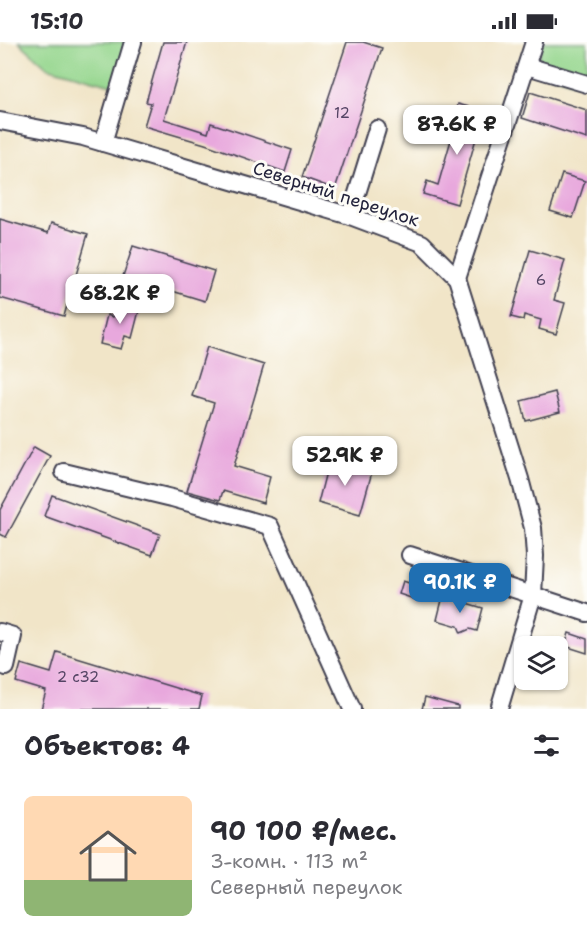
<!DOCTYPE html>
<html lang="ru">
<meta charset="utf-8">
<style>
:root{--surface:#fff;--page:#f2f2f3;--text:#2b2b33;--muted:#7c7c81;--accent:#1f6fb2}
body{margin:0;font-family:"Shantell Sans",sans-serif;background:var(--page);color:var(--text);height:100vh;display:flex;flex-direction:column;font-size:22px;white-space:nowrap}
*{box-sizing:border-box;margin:0}
p{font-size:20px;color:var(--muted)}
.icon{flex:none;width:33px;height:33px;fill:none;stroke:currentColor;stroke-width:2;stroke-linecap:round;stroke-linejoin:round}
.map{position:relative;height:667px;overflow:hidden}
.side{display:flex;flex-direction:column;background:var(--surface);flex:1}
.side>*{flex:none}
.buttons{position:absolute;left:514px;top:594px;display:grid;gap:12px}
.buttons a{display:grid;place-items:center;width:54px;height:54px;border-radius:9px;background:var(--surface);box-shadow:0 2px 4px #0004;font-size:30px}
.price{position:absolute;translate:-50% -51px;padding:0 14px;border-radius:12px;background:#fff;color:#222;font-size:20px;line-height:39px;filter:drop-shadow(0 2px 3px #0008)}
.price::after{content:'';position:absolute;left:50%;top:36px;width:18px;height:14px;margin-left:-9px;background:inherit;clip-path:polygon(0 0,100% 0,50% 100%)}
.price.current{background:var(--accent);color:#fff}
ul{padding:0;list-style:none}
li{display:flex;align-items:center;gap:18px;height:150px;padding:0 24px}
li span{display:grid;place-items:center;flex:none;width:168px;height:120px;border-radius:9px;color:#555}
li>.icon{margin-inline-start:auto}
span .icon{width:72px;height:72px;fill:#fffc;stroke-width:1}
li b{font-size:26px}
h2{display:flex;justify-content:space-between;align-items:center;height:72px;padding:0 24px;font-size:26px}
.status{display:flex;justify-content:space-between;align-items:center;height:42px;padding:0 30px;background:var(--surface);direction:ltr}
.status svg{height:16px;fill:currentColor}
.map>svg:first-child{display:block}
</style>
<div class="status"><b>15:10</b><svg viewBox="0 0 49 12"><path d="M0 12V9h3v3zM5 12V6h3v6zM10 12V3h3v9zM15 12V0h3v12zM26 1h20v11H26zM47 4h2v5h-2z"/></svg></div>
<div class="map">
<svg width="587" height="667" viewBox="0 0 587 667">
<rect width="100%" height="100%" fill="#fdfcf7"/>
<filter id="ink" filterUnits="userSpaceOnUse"><feTurbulence type="fractalNoise" baseFrequency=".0167" numOctaves="2"/><feDisplacementMap in="SourceGraphic" scale="12" xChannelSelector="R" yChannelSelector="G"/><feConvolveMatrix kernelMatrix="1 2 1 2 8 2 1 2 1" color-interpolation-filters="sRGB"/></filter>
<filter id="wash" filterUnits="userSpaceOnUse"><feTurbulence type="fractalNoise" baseFrequency=".008" numOctaves="4" result="noise"/><feDisplacementMap in="SourceGraphic" scale="24" xChannelSelector="R" yChannelSelector="G"/><feGaussianBlur stdDeviation="1.35" result="paint"/><feColorMatrix in="noise" values="0 0 0 0 0 0 0 0 0 0 0 0 0 0 0 0 0 1.4 0 .05"/><feComposite in="paint" operator="in"/></filter>
<g filter="url(#wash)">
<rect width="100%" height="100%" fill="#f1e5c8"/>
<g fill="#94d68d" stroke="#5b7c64" stroke-width="1.5">
<path d="M19 0H140L126 47 47 25Z"/>
<path d="M543 0H587V44L535 29Z"/>
</g>
<g id="blocks">
<g fill="#e8a8dd">
<path d="M163 0H187L164 77 208 91 211 81 292 108 285 130 205 102 144 84 151 61 146 60Z"/>
<path d="M347 0H363L382 6 335 147 302 135Z"/>
<path d="M530 50 587 68V97L522 76Z"/>
<path d="M458 62 484 69 457 162 423 152 427 139 438 143 457 77 454 76Z"/>
<path d="M562 132 585 139 573 176 550 169Z"/>
<path d="M0 177 48 191 51 181 88 192 64 274 0 256Z"/>
<path d="M133 204 214 229 205 259 123 234Z"/>
<path d="M530 208 565 218 554 258 565 261 556 292 539 287 541 278 524 273 523 278 511 275Z"/>
<path d="M118 259 140 265 132 296 125 294 121 307 100 302 107 273 113 275Z"/>
<path d="M207 305 264 323 234 424 270 435 263 461 223 449 220 458 187 449 214 361 192 354Z"/>
<path d="M555 350 560 370 526 379 521 359Z"/>
<path d="M34 405 50 414 6 495 0 492V468Z"/>
<path d="M329 418 372 430 360 473 318 461Z"/>
<path d="M52 453 160 492 152 513 44 474Z"/>
<path d="M403 539 424 546 420 559 399 552Z"/>
<path d="M443 554 483 566 477 589 470 587 461 591 458 584 437 578Z"/>
<path d="M569 591 587 597V611L565 604Z"/>
<path d="M57 610 202 654 199 667H41L46 649 16 640 21 622 51 631Z"/>
<path d="M425 655 458 664V667H422Z"/>
</g>
</g>
</g>
<g filter="url(#ink)">
<use href="#blocks" fill-opacity="0" stroke="#413f50" stroke-width="1.5"/>
<g fill="none" stroke-linecap="round" stroke-linejoin="round">
<g stroke="#413f50" stroke-width="20">
<g id="minor">
<path d="M527 24 587 42"/>
<path d="M0 79 83 95 350 174 422 201 457 236 520 437 533 486 535 514 533 553 499 667"/>
<path d="M103 101 133 0"/>
<path d="M350 174 377 87"/>
<path d="M457 236 534 0"/>
<path d="M64 430 172 456 270 484 352 667"/>
<path d="M410 513 587 571"/>
<path d="M0 590 13 594 6 625"/>
</g>
</g>
<use href="#minor" stroke="#fff" stroke-width="16"/>
</g>
</g>
<g text-anchor="middle" stroke-width="6" stroke-linejoin="round" paint-order="stroke">
<g font-size="15" fill="#544464">
<text x="342" y="76">12</text>
<text x="541" y="243">6</text>
<text x="78" y="640">2 с32</text>
</g>
<g font-size="18" fill="#22223b" stroke="#fdfcf7">
<text transform="translate(336 152) rotate(18)" y="6">Северный переулок</text>
</g>
</g>
</svg>
<div class="buttons">
<a><svg class="icon" aria-label="layers" viewBox="0 0 24 24"><path d="M12 4l9 5-9 5-9-5zM3 14l9 5 9-5"/></svg></a>
</div>
<b class="price" style="left:457px;top:114px">87.6K ₽</b>
<b class="price" style="left:120px;top:283px">68.2K ₽</b>
<b class="price" style="left:345px;top:445px">52.9K ₽</b>
<b class="price current" style="left:460px;top:572px">90.1K ₽</b>
</div>
<section class="side">
<h2>Объектов: 4<svg class="icon" aria-label="filters" viewBox="0 0 24 24"><path d="M4 7h16M4 17h16"/><circle cx="9" cy="7" r="2"/><circle cx="15" cy="17" r="2"/></svg></h2>
<ul>
<li><span style="background:linear-gradient(#ffd9b3 70%,#8fb573 0)"><svg class="icon" aria-label="home" viewBox="0 0 24 24"><path d="M3 11l9-7 9 7M6 9v11h12V9"/></svg></span><div><b>90 100 ₽/мес.</b><p>3-комн. · 113 m²</p><p>Северный переулок</p></div></li>
</ul>
</section>
